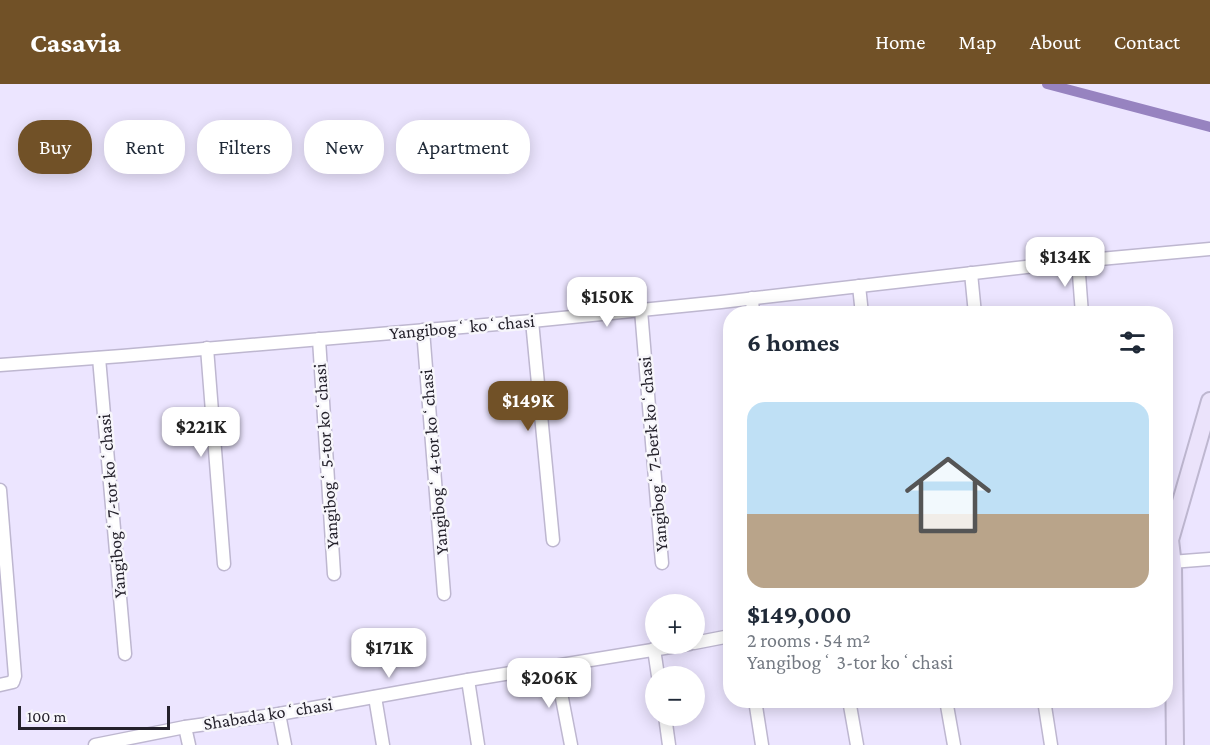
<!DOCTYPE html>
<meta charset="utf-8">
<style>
:root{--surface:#fff;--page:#f6f6f7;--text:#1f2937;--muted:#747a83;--accent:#715127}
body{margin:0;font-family:"Crimson Pro",serif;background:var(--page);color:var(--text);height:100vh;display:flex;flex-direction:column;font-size:22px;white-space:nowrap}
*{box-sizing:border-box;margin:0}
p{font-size:20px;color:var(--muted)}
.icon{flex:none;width:33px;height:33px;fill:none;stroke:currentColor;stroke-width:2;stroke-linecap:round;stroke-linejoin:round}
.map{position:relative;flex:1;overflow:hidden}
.drawer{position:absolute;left:723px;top:222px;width:450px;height:402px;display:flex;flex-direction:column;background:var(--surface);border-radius:24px;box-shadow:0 3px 15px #0003}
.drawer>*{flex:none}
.top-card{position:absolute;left:18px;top:36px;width:570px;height:54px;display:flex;gap:12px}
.buttons{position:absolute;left:645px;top:510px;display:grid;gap:12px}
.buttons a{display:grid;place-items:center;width:60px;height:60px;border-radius:50%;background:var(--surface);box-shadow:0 3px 15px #0003;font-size:30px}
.scale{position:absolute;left:18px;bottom:15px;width:152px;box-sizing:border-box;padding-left:6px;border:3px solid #24212b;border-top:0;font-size:16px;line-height:21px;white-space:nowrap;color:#24212b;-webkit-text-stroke:4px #f7f6fb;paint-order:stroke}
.price{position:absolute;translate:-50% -51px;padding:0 14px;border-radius:12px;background:#fff;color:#222;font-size:20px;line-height:39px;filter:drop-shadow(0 2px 3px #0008)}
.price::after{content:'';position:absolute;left:50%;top:36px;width:18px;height:14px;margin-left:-9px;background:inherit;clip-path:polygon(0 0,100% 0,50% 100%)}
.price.active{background:var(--accent);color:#fff}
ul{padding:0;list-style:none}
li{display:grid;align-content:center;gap:12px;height:318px;padding:0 24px}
li span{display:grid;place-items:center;height:186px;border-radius:18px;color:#555}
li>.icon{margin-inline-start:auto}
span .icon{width:108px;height:108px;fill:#fffc;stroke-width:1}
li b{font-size:26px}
h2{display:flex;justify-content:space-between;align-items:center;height:72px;padding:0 24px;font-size:26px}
.chip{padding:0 21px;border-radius:24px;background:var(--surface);box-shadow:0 3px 15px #0003;font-size:21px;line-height:54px}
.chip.active{background:var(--accent);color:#fff}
header{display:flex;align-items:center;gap:36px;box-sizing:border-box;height:84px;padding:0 30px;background:var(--accent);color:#fff}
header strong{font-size:28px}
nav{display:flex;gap:33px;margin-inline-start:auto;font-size:21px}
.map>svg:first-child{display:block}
</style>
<header>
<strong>Casavia</strong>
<nav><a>Home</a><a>Map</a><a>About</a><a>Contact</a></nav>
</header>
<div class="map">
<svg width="1210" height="661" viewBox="0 0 1210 661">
<rect width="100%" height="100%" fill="#ece5ff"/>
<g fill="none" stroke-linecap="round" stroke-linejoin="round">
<path stroke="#9783c0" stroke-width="10" d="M1047 0 1210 43"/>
<g stroke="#beb7d0" stroke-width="15">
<g id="street">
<path d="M1078 177 1082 230"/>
<path d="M971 189 975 230"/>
<path d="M859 202 862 230"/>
<path d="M752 214 753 230"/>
<path d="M641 226 662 479"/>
<path d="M532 237 553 456"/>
<path d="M423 246 444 510"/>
<path d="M319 255 334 490"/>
<path d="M207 264 224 480"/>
<path d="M99 274 125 570"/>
<path d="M0 281 122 272 532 237 721 218 1078 177 1210 165"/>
<path d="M0 406 15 592 13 598 0 601"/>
<path d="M1171 478 1210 475"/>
<path d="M694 559 730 552"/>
<path d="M654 565 658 592"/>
<path d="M556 583 571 661"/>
<path d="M468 596 478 661"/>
<path d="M375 613 383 661"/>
<path d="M755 616 762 661"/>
<path d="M849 616 857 661"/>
<path d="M946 616 954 661"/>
<path d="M1044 616 1051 661"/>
<path d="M279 630 285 661"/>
<path d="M665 632 669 661"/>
<path d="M185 643 189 661"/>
<path d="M95 661 185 643 279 630 468 596 689 560"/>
</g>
</g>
<g stroke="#beb7d0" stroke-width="20">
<path id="secondary" d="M1175 661 1173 482 1170 456 1210 317"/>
</g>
<use href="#street" stroke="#fff" stroke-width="12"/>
<use href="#secondary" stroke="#ebe3fb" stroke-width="16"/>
</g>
<g text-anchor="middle" stroke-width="5" stroke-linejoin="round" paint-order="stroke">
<g font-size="18" fill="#24212b" stroke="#f7f6fb">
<text transform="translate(462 243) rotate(-5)" y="6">Yangibogʻ koʻchasi</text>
<text transform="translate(653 370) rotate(-95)" y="6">Yangibogʻ 7-berk koʻchasi</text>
<text transform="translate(326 372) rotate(-94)" y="6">Yangibogʻ 5-tor koʻchasi</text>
<text transform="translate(434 378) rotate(-95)" y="6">Yangibogʻ 4-tor koʻchasi</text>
<text transform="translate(112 422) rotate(-95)" y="6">Yangibogʻ 7-tor koʻchasi</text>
<text transform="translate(268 630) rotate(-9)" y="6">Shabada koʻchasi</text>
</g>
</g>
</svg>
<div class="buttons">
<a>+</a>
<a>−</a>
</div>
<div class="scale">100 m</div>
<b class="price" style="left:1065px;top:204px">$134K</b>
<b class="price" style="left:607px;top:244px">$150K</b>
<b class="price active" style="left:528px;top:348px">$149K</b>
<b class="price" style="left:201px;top:374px">$221K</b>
<b class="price" style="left:389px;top:595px">$171K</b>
<b class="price" style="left:549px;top:625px">$206K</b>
<div class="top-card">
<a class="chip active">Buy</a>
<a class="chip">Rent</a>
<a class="chip">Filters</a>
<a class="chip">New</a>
<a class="chip">Apartment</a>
</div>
<section class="drawer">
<h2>6 homes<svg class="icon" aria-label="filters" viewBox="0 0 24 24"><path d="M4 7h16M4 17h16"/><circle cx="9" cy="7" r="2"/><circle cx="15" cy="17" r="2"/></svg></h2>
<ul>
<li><span style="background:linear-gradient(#bfe0f5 60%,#b9a48a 0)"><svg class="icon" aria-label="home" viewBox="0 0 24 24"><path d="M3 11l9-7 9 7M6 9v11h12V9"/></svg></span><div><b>$149,000</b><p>2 rooms · 54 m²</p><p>Yangibogʻ 3-tor koʻchasi</p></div></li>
</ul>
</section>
</div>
